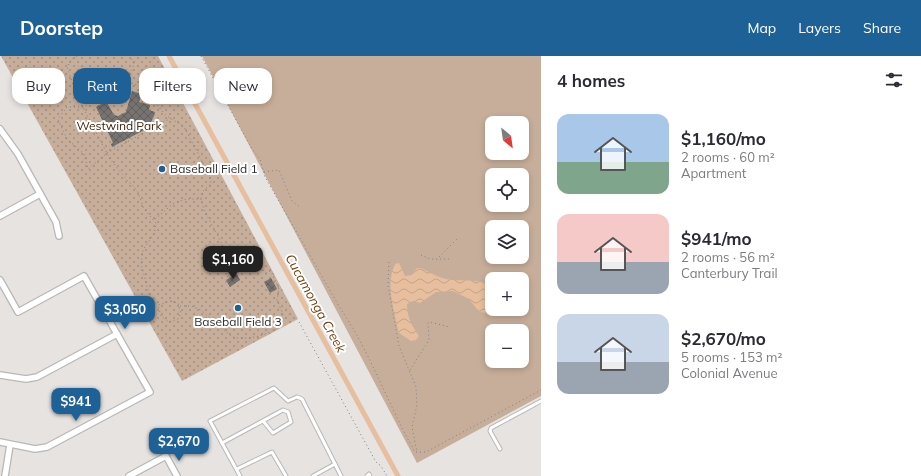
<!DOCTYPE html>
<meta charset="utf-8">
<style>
:root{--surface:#fff;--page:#f2f2f3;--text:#2b2b33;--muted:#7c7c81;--accent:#1e6196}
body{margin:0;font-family:Mulish,sans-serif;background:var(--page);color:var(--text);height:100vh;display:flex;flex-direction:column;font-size:15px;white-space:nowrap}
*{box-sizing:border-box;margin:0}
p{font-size:13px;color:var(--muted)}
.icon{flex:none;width:22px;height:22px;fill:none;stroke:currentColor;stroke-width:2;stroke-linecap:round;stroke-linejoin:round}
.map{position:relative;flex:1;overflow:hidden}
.sheet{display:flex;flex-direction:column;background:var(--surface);width:380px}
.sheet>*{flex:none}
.banner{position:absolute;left:12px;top:12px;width:380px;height:36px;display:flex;gap:8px}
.needle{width:26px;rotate:151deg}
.tools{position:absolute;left:485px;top:60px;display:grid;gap:8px}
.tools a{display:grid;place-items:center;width:44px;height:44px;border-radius:8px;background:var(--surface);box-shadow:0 2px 6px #0003;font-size:20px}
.price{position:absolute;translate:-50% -34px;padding:0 9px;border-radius:8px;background:var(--accent);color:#fff;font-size:13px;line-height:26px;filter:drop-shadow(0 1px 2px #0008)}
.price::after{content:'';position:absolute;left:50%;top:24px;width:12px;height:9px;margin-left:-6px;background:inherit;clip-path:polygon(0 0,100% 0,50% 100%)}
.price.selected{background:#222;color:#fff}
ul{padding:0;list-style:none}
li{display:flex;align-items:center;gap:12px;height:100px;padding:0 16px}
li span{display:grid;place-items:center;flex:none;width:112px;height:80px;border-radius:12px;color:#555}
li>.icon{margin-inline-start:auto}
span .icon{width:48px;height:48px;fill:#fffc;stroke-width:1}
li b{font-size:17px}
h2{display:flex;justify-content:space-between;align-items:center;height:48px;padding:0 16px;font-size:17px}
.pill{padding:0 14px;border-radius:12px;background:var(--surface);box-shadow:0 2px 6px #0003;font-size:14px;line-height:36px}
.pill.selected{background:var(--accent);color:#fff}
header{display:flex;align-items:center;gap:24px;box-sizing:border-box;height:56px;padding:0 20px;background:var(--accent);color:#fff}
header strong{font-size:19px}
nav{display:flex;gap:22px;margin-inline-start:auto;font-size:14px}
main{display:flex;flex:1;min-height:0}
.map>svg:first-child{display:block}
</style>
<header>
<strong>Doorstep</strong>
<nav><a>Map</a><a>Layers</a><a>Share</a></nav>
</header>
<main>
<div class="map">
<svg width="541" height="420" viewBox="0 0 541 420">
<defs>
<pattern id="park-dots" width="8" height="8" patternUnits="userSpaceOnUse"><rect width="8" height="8" fill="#c7ae9a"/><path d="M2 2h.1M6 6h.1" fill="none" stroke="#a28e7e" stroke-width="1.8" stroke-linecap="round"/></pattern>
<pattern id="water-waves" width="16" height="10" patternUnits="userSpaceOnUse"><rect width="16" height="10" fill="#e7be9e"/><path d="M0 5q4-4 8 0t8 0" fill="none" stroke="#c6a388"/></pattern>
<pattern id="building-cross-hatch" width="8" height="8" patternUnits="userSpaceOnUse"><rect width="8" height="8" fill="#767371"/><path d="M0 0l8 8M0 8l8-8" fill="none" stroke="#615f5d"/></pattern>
</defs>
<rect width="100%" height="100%" fill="#e6e3e1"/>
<path fill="#c7ae9a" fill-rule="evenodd" d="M202 0H541V340L417 407ZM492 67H522V97H492ZM492 119H522V149H492ZM492 171H522V201H492ZM492 223H522V253H492ZM492 275H522V305H492Z"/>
<path fill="url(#park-dots)" d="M1 0H158L298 263 182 325Z"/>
<path fill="url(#water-waves)" d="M398 205 405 220 412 219 417 212H421C429 216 437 221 446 223 461 227 492 218 492 241 492 247 493 251 489 256L483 257 477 253 469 243 453 235 436 236 420 247 413 245 407 248C407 261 412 270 419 280L416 284 411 285 399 277C395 259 383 220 398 205Z"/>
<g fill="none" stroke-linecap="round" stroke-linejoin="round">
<path stroke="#e7be9e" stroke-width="5" d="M169 0 398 420"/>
</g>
<g fill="url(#building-cross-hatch)">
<path d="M132 35 142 38 139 46 150 49 149 54 155 56 154 60 148 72 112 91 111 88 113 87 96 51 106 45 114 59 118 60 126 56Z"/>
<path d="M237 218 240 224 230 231 226 224Z"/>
<path d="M271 222 277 233 270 237 264 226Z"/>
</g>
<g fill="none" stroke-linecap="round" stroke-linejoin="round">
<g stroke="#bab8b6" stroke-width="5">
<g id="service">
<path d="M222 387 283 354 288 356 291 366 273 377 263 365"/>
<path d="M500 393 490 375 491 372 541 345"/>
<path d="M237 413 272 396 286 420"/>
<path d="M240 420 210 365 274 332 288 345 297 341 302 343 341 420"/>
<path d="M313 420 335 408"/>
<path d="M367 420 369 418 370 420"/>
</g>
</g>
<g stroke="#bab8b6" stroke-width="8">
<g id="minor">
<path d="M0 73 18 98 56 166 59 180"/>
<path d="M0 160 40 138"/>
<path d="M0 224 18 256 84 220 150 336 47 391 35 393 0 386"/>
<path d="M0 319 26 323 37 321 117 278"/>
<path d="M5 420 10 389"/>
<path d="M129 420 166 400 177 420"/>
</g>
</g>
<g stroke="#838180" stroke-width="1" stroke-dasharray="1 3" stroke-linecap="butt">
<path d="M77 0 72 3 67 11 76 38 110 103 127 124 137 134 144 153 156 167 154 178 143 194 141 207 150 242 158 249"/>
<path d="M201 0 252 93 260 103 265 121 340 252C371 297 388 349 415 396H426L541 334"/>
<path d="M128 26 134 8 130 0"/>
<path d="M98 43 103 20 117 12 131 17"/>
<path d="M171 62 107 97 88 113 84 98 67 83 58 63 67 51H83L128 26 148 33C154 45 162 58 173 64 178 67 180 67 184 71L210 120 211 128 203 135 201 143"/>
<path d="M264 116 279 114 292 145 300 151"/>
<path d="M155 163 174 147 187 143H201L204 154 237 216 225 222"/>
<path d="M421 199 430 203H449"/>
<path d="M439 201 458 182"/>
<path d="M389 206 388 229 399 290 416 331 417 349 412 371 417 396"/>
<path d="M238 216 245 215"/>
<path d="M171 245 178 247 181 257 178 263 169 266 161 260 158 249Z"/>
<path d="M180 250H191L201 254 232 281C248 285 275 279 283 263L282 256 277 244 279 233 271 215 265 217 262 211 258 212"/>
<path d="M299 266 376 406 381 410 387 420"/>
<path d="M410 314 429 284 428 267 430 266 449 271"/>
</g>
<use href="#service" stroke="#fff" stroke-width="3"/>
<use href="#minor" stroke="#fff" stroke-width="5.5"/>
</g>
<g fill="#1e6196" stroke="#fff" stroke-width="1.5">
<circle cx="162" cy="113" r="4"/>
<circle cx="238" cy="252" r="4"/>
</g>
<g text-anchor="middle" stroke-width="4" stroke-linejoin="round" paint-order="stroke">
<g font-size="12" fill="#41250c" stroke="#fff">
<text x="119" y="74">Westwind Park</text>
</g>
<g font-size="12" fill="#2d2c2b" stroke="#fff" text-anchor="start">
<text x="170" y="117">Baseball Field 1</text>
<text x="238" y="270" text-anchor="middle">Baseball Field 3</text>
</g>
<g font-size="13" font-style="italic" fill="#74410d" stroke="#fff">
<text transform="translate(316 247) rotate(61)" y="5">Cucamonga Creek</text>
</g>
</g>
</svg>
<div class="tools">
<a><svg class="needle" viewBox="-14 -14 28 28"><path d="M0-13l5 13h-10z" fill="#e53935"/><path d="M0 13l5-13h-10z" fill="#7c7c81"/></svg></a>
<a><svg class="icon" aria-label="locate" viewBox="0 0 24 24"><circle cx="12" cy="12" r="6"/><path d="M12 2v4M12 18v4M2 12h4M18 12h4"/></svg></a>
<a><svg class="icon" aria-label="layers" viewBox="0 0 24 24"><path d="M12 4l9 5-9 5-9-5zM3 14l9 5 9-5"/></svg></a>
<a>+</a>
<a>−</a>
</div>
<b class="price selected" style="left:233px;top:224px">$1,160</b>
<b class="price" style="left:125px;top:274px">$3,050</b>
<b class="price" style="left:76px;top:366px">$941</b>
<b class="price" style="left:179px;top:406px">$2,670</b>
<div class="banner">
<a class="pill">Buy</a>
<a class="pill selected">Rent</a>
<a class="pill">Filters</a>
<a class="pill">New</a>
</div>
</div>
<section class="sheet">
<h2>4 homes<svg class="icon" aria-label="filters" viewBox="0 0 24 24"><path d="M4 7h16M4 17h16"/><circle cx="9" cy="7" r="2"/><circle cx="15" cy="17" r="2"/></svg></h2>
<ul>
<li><span style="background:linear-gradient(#a9c7e8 60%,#7fa58c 0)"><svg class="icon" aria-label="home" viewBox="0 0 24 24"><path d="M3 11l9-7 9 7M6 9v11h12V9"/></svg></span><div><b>$1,160/mo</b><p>2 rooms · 60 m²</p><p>Apartment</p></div></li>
<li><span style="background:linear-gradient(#f6c9c9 60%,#9aa5b1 0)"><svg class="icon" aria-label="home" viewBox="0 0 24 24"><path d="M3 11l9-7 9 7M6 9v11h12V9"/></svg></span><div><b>$941/mo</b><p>2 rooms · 56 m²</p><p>Canterbury Trail</p></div></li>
<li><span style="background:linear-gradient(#c9d6e8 60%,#9aa5b1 0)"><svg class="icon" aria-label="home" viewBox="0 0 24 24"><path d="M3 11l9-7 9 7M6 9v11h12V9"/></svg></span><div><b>$2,670/mo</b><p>5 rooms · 153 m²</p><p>Colonial Avenue</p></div></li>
</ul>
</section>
</main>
